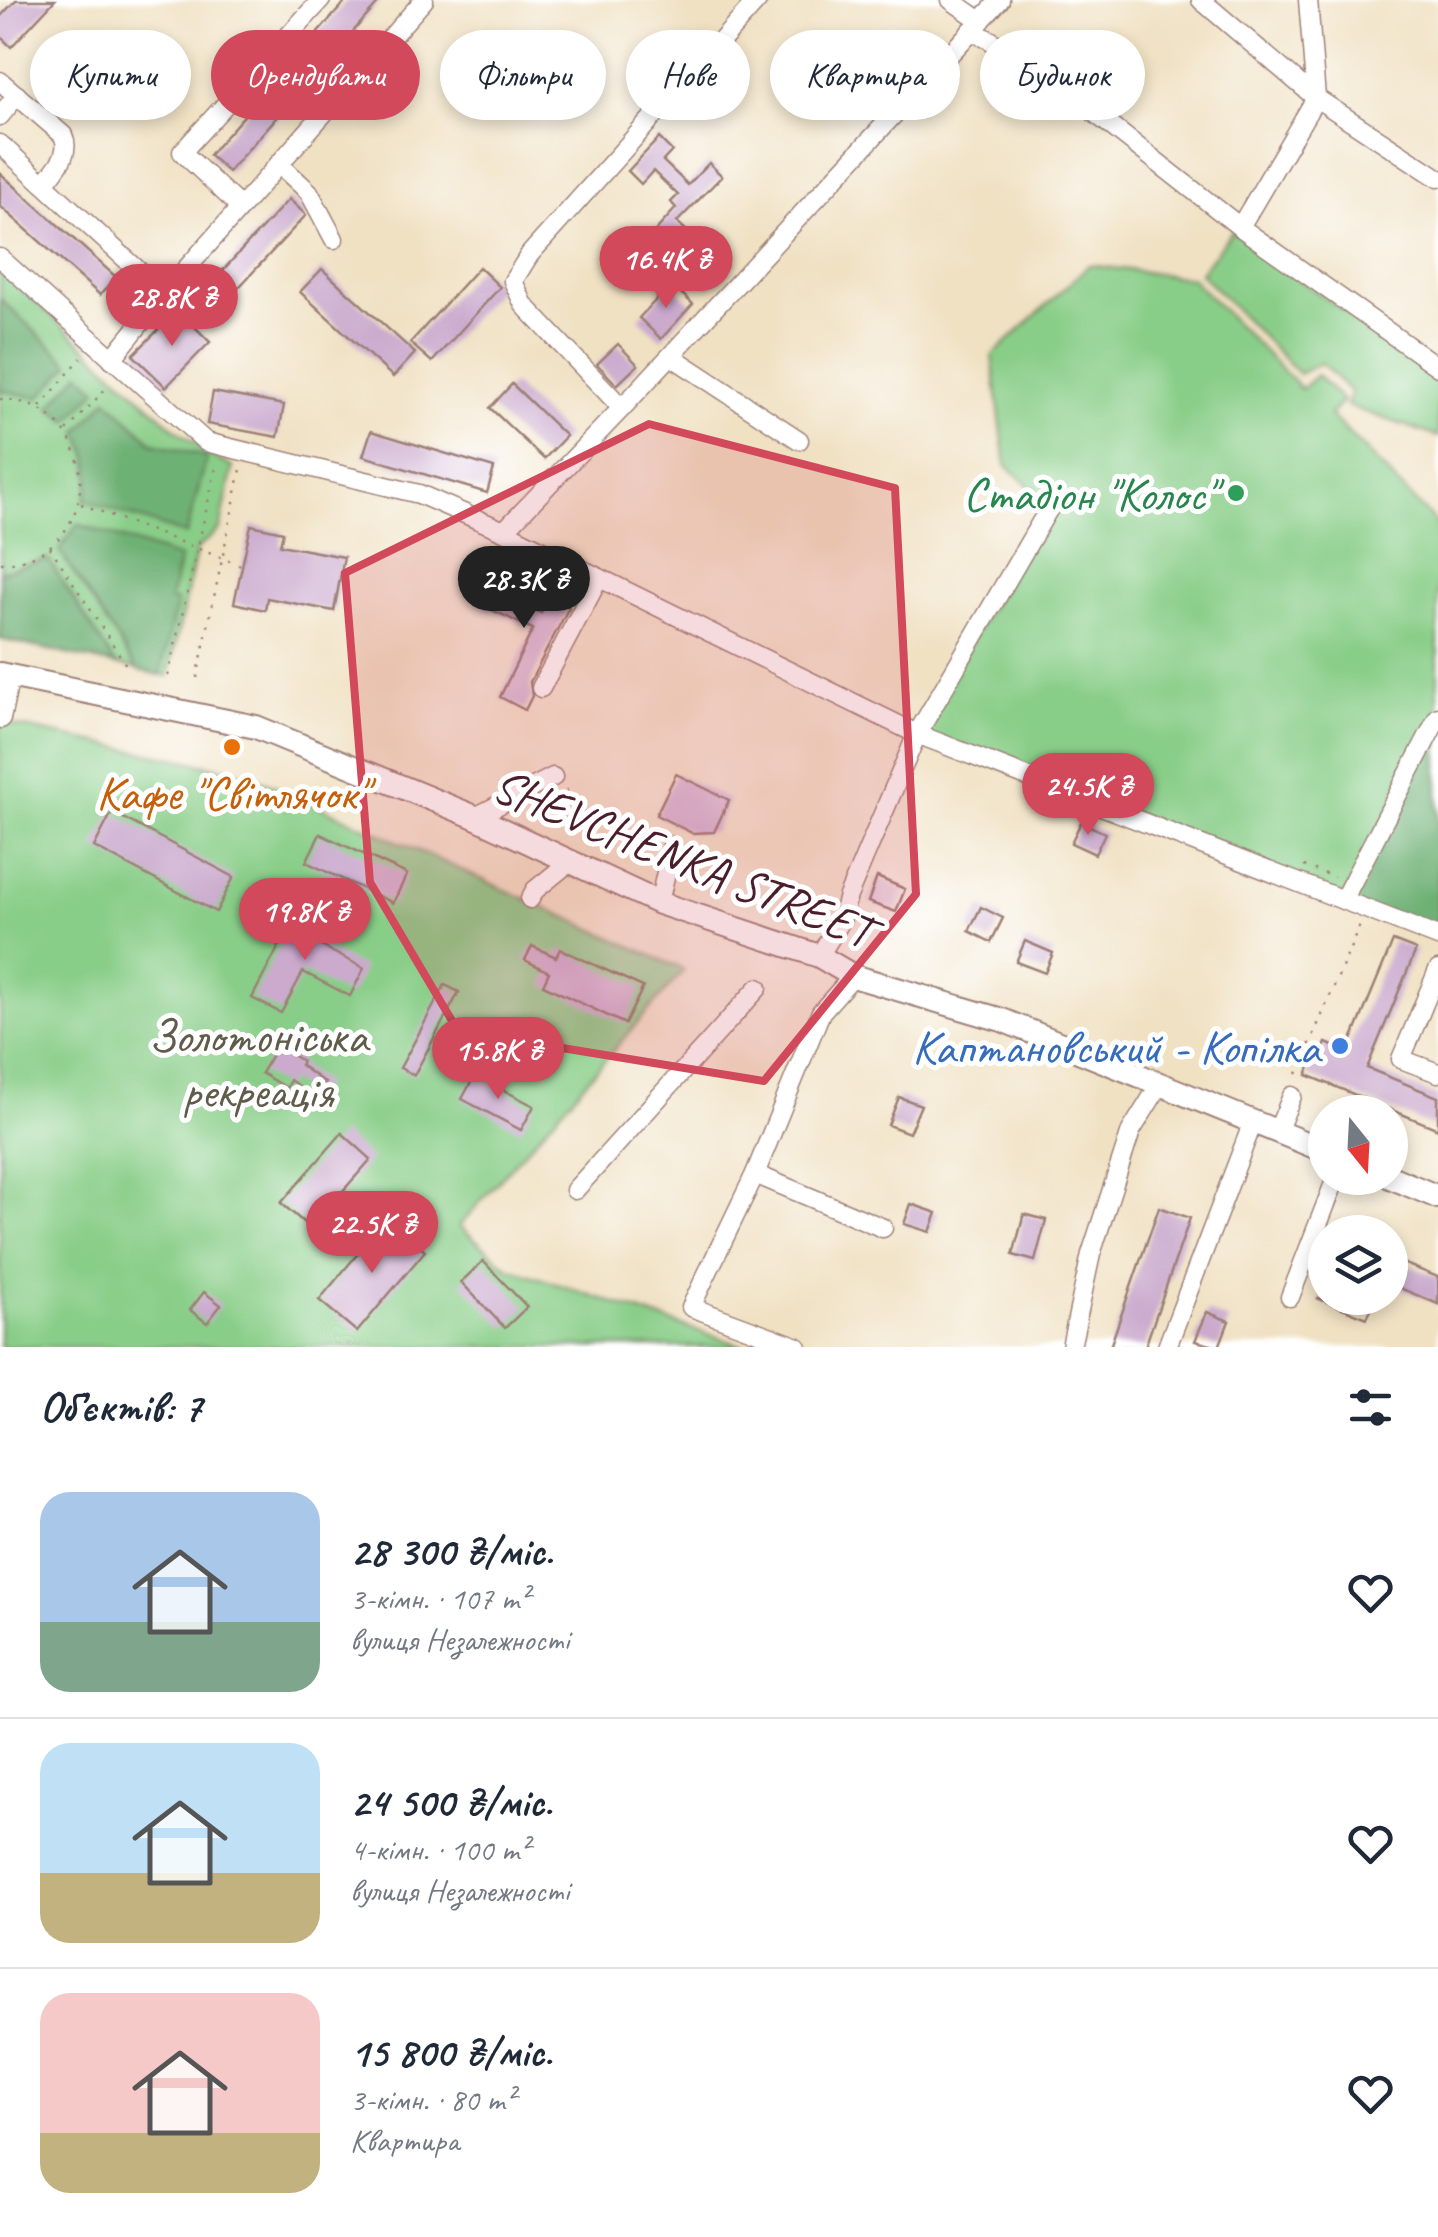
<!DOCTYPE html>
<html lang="uk">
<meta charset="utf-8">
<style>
:root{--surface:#fff;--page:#f2f2f3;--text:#1f2937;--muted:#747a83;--line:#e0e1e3;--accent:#d1495b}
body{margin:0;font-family:Caveat,sans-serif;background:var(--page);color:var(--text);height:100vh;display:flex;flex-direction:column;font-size:38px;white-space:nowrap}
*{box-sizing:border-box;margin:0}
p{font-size:32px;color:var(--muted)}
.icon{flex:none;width:55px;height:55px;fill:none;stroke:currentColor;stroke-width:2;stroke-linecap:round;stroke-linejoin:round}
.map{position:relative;height:1347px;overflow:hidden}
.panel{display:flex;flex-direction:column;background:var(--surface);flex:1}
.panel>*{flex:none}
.banner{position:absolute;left:30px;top:30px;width:1380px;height:90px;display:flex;gap:20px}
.needle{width:65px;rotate:162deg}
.buttons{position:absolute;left:1308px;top:1095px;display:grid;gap:20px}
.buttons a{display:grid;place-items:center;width:100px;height:100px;border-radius:50%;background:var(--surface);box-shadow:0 5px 15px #0003;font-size:50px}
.price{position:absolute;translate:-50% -85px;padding:0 22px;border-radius:35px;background:var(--accent);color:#fff;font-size:32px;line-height:65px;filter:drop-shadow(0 2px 5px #0008)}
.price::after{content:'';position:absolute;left:50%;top:60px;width:30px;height:22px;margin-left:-15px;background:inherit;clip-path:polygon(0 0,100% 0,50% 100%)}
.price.current{background:#222;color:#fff}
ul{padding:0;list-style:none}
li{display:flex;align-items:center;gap:30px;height:250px;padding:0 40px}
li+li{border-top:2px solid var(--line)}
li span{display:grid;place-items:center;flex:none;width:280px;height:200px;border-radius:30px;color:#555}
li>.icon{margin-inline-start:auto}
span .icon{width:120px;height:120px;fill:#fffc;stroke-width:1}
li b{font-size:42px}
h2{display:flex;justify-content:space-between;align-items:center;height:120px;padding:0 40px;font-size:42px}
.chip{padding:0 35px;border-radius:45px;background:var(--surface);box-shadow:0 5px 15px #0003;font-size:35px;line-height:90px}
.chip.current{background:var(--accent);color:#fff}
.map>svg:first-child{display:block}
</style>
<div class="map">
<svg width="1438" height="1347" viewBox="0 0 1438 1347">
<rect width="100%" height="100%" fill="#fff"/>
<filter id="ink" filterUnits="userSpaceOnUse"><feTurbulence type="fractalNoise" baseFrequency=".01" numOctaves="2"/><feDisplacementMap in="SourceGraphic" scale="20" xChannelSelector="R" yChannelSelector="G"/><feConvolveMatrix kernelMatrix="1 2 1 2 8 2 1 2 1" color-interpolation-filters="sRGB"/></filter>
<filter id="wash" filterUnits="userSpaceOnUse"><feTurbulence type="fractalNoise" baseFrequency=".0048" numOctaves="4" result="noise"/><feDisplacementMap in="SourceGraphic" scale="40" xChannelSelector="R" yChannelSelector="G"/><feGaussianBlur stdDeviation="2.25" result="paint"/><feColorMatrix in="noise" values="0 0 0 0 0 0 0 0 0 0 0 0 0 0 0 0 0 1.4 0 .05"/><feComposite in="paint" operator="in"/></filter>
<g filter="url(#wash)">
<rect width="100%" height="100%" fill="#f0e1c3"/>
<g fill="#89ce88" stroke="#6a765a" stroke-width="2.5">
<path d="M1232 231 1438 378V437L1347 406 1351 392 1321 363 1299 374 1200 273Z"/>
<path d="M1089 265 1191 278 1301 389 1317 375 1343 401 1330 415 1438 525V717L1343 900 917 734 1050 505 1006 465 992 356Z"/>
<path d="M0 269 173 427 216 459 233 467 220 529 197 549 168 676 0 639Z"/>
<path d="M0 723 245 773 684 970 459 1226 509 1268 746 1347H0Z"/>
</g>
<g fill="#6eb174" stroke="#5c6850" stroke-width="2.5">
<path d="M0 299 70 364 39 398 0 390Z"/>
<path d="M80 373 97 389 68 421 50 407Z"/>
<path d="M107 399 153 443 207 457 186 535 85 500C93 475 91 455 78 432Z"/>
<path d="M78 524 180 558 170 600 177 602 160 675 137 670 59 550Z"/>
<path d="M48 559 116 665 0 639V572Z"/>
<path d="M1438 717V918L1431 934 1343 900Z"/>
</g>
<g id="blocks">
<g fill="#cbaace">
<path d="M16 0H55L11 47 0 36V17Z"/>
<path d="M347 0H381L228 172 209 155Z"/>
<path d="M659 138 672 151 663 161 688 185 709 163 722 176 677 222 726 267 708 287 651 236 676 208 671 202 678 195 653 171 641 184 628 171Z"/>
<path d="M0 173 116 277 100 295 0 206Z"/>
<path d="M289 199 306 215 228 299 211 283Z"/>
<path d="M479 267 500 287 432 362 410 343Z"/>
<path d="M322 269 415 353 393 377 300 292Z"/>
<path d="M671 284 693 304 661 339 639 318Z"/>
<path d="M178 310 210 342 166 387 133 355Z"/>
<path d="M618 344 638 365 617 385 597 364Z"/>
<path d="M512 384 566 436 544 459 490 408Z"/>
<path d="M213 392 284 405 278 437 207 424Z"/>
<path d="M371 431 494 468 487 493 363 456Z"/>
<path d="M251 525 283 532 280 545 344 557 334 611 267 598 265 610 234 603Z"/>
<path d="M504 558 522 566 509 598 541 613 549 597 569 607 530 682 532 696 525 710 500 697 533 629 483 606Z"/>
<path d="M676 774 729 800 714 832 692 833 656 815Z"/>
<path d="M112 812 234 877 216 912 94 847Z"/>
<path d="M1081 822 1105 833 1095 854 1071 843Z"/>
<path d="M320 834 407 874 393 903 306 862Z"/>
<path d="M877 877 905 889 896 912 868 902Z"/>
<path d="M300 906 329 921 317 944 364 968 350 996 303 972 281 1013 252 998Z"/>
<path d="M981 907 1003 918 991 942 969 931Z"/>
<path d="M1025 941 1053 953 1045 973 1016 962Z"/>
<path d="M1393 941 1416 950 1367 1068 1438 1097V1129L1307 1075 1312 1062 1317 1064 1326 1043 1347 1052Z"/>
<path d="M532 946 556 957 560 949 643 987 625 1024 543 985 549 972 525 960Z"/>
<path d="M445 985 459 992 414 1075 400 1068Z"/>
<path d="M277 1046 302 1061 300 1065 325 1083 314 1097 290 1080 286 1088 261 1073Z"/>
<path d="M475 1075 534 1106 521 1130 462 1099Z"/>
<path d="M899 1097 921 1105 909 1133 888 1125Z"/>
<path d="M342 1133 371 1159 310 1228 281 1203Z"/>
<path d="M911 1204 937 1213 930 1232 904 1224Z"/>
<path d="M1159 1207 1190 1218 1145 1347H1110Z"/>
<path d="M1024 1214 1046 1220 1035 1261 1013 1255Z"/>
<path d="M387 1219 425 1251 357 1332 319 1300Z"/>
<path d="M1390 1258 1438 1277V1304L1390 1284Z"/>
<path d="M483 1261 527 1307 505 1328 461 1282Z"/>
<path d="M204 1292 221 1305 207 1323 190 1310Z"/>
<path d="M1317 1298H1376L1367 1318Z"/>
<path d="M1207 1312 1229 1321 1219 1347 1195 1341Z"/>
</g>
</g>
</g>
<g filter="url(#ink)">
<use href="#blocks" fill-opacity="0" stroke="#9d8077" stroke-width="2.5"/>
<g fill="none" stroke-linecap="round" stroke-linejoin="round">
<g stroke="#9d8077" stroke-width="21">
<g id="minor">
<path d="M951 0 981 21"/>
<path d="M1201 0 1316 98 1438 178"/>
<path d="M971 31 990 40 1082 103 1240 227 1438 367"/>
<path d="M0 81 63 135C72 154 55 169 44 184"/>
<path d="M0 116 17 95"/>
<path d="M0 144 164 294"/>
<path d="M279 164 309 192 334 239"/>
<path d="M240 207 182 152 321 0"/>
<path d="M1240 227 1316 98 1308 0"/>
<path d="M0 258 206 442 419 494 504 531 917 734 1438 937"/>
<path d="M671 356 799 440"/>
<path d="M112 359 164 294 424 0"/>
<path d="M622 408 524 305 513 281 530 254 758 0"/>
<path d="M504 531 622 408 1000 0"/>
<path d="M541 688 599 578"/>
<path d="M1 719 10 676"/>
<path d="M475 817 553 777"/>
<path d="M530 899 535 890 572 860"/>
<path d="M1343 900 1438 717"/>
<path d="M659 903 672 846"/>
<path d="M819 956 841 921 848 896 917 734 1051 505"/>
<path d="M1438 970 1401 1059 1438 1073"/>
<path d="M1277 1132 1292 1096"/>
<path d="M755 1174 883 1228"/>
<path d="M575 1190 758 988"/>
<path d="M1290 1297 1336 1178"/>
<path d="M798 1347 691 1307 755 1174 821 1012 853 976"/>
<path d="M1071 1347 1091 1254 1131 1131 1160 1084"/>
<path d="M1167 1347 1253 1122"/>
</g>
</g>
<g stroke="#9d8077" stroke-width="26">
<g id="major">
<path d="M0 674 256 727 475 817 659 903 819 956 853 976 1002 1020 1325 1151"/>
<path d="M1390 1177 1438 1197"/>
</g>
</g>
<g stroke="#9d8077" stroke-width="2.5" stroke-dasharray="2.5 8" stroke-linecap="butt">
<path d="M0 399C109 405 105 561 0 563"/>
<path d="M40 407 81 358"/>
<path d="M67 431 109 385"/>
<path d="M81 504 243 566"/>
<path d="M50 547 128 668"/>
<path d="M168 676 217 463"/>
<path d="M197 678 241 469"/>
<path d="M566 789 583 811"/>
<path d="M1304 866 1334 877"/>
<path d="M1297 1074 1360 925"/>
</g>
<use href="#minor" stroke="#fff" stroke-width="18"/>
<use href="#major" stroke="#fff" stroke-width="22"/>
</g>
</g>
<path fill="#d1495b" fill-opacity="0.2" stroke="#d1495b" stroke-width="8" stroke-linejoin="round" d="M649 424 895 488 916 894 764 1081 458 1031 370 882 345 573Z"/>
<circle fill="#2e9e5b" stroke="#fff" stroke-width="4" cx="1236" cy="493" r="10"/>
<circle fill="#e8710a" stroke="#fff" stroke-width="4" cx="232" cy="747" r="10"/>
<circle fill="#3f7fe0" stroke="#fff" stroke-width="4" cx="1340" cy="1046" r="10"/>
<g text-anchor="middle" stroke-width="10" stroke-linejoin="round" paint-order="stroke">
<g font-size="48" fill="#27864d" stroke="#fff" text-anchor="end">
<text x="1216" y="510">Стадіон "Колос"</text>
</g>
<g font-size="48" fill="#c56008" stroke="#fff">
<text x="232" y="809">Кафе "Світлячок"</text>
</g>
<g font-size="48" fill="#4a1f2b" stroke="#fff">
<text transform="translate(683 857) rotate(22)" y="17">SHEVCHENKA STREET</text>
</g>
<g font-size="48" fill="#605c4c" stroke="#fff">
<text x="258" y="1052">Золотоніська<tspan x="258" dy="55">рекреація</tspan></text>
</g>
<g font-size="48" fill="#366cbe" stroke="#fff" text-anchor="end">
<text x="1320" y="1063">Каптановський - Копілка</text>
</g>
</g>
</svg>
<div class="buttons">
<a><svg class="needle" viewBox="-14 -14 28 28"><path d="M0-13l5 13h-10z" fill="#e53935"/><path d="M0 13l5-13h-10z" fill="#747a83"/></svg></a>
<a><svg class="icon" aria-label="layers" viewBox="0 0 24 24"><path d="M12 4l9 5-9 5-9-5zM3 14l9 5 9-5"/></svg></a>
</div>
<b class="price" style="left:666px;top:311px">16.4K ₴</b>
<b class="price" style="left:172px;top:349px">28.8K ₴</b>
<b class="price current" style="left:524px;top:631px">28.3K ₴</b>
<b class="price" style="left:1088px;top:838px">24.5K ₴</b>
<b class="price" style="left:305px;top:963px">19.8K ₴</b>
<b class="price" style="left:498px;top:1102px">15.8K ₴</b>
<b class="price" style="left:372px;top:1276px">22.5K ₴</b>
<div class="banner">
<a class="chip">Купити</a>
<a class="chip current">Орендувати</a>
<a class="chip">Фільтри</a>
<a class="chip">Нове</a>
<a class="chip">Квартира</a>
<a class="chip">Будинок</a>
</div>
</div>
<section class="panel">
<h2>Об’єктів: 7<svg class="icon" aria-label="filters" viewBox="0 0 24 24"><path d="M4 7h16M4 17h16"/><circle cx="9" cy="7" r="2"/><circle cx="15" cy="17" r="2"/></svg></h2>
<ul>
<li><span style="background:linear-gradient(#a9c7e8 65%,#7fa58c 0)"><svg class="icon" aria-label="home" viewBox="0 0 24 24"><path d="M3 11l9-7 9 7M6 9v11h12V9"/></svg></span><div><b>28 300 ₴/міс.</b><p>3-кімн. · 107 m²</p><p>вулиця Незалежності</p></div><svg class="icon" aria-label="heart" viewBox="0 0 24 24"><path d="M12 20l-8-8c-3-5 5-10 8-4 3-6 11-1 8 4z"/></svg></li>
<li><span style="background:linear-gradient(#bfe0f5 65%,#c2b280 0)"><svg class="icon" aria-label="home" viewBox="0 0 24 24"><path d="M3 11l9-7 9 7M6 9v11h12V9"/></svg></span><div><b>24 500 ₴/міс.</b><p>4-кімн. · 100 m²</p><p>вулиця Незалежності</p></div><svg class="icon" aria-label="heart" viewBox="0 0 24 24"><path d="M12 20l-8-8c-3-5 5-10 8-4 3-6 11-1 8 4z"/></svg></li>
<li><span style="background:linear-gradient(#f6c9c9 70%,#c2b280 0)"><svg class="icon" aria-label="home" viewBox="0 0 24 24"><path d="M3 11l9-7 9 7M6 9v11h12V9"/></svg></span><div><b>15 800 ₴/міс.</b><p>3-кімн. · 80 m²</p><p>Квартира</p></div><svg class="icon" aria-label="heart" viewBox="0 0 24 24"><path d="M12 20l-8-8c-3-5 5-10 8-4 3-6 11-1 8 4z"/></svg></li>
</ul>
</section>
